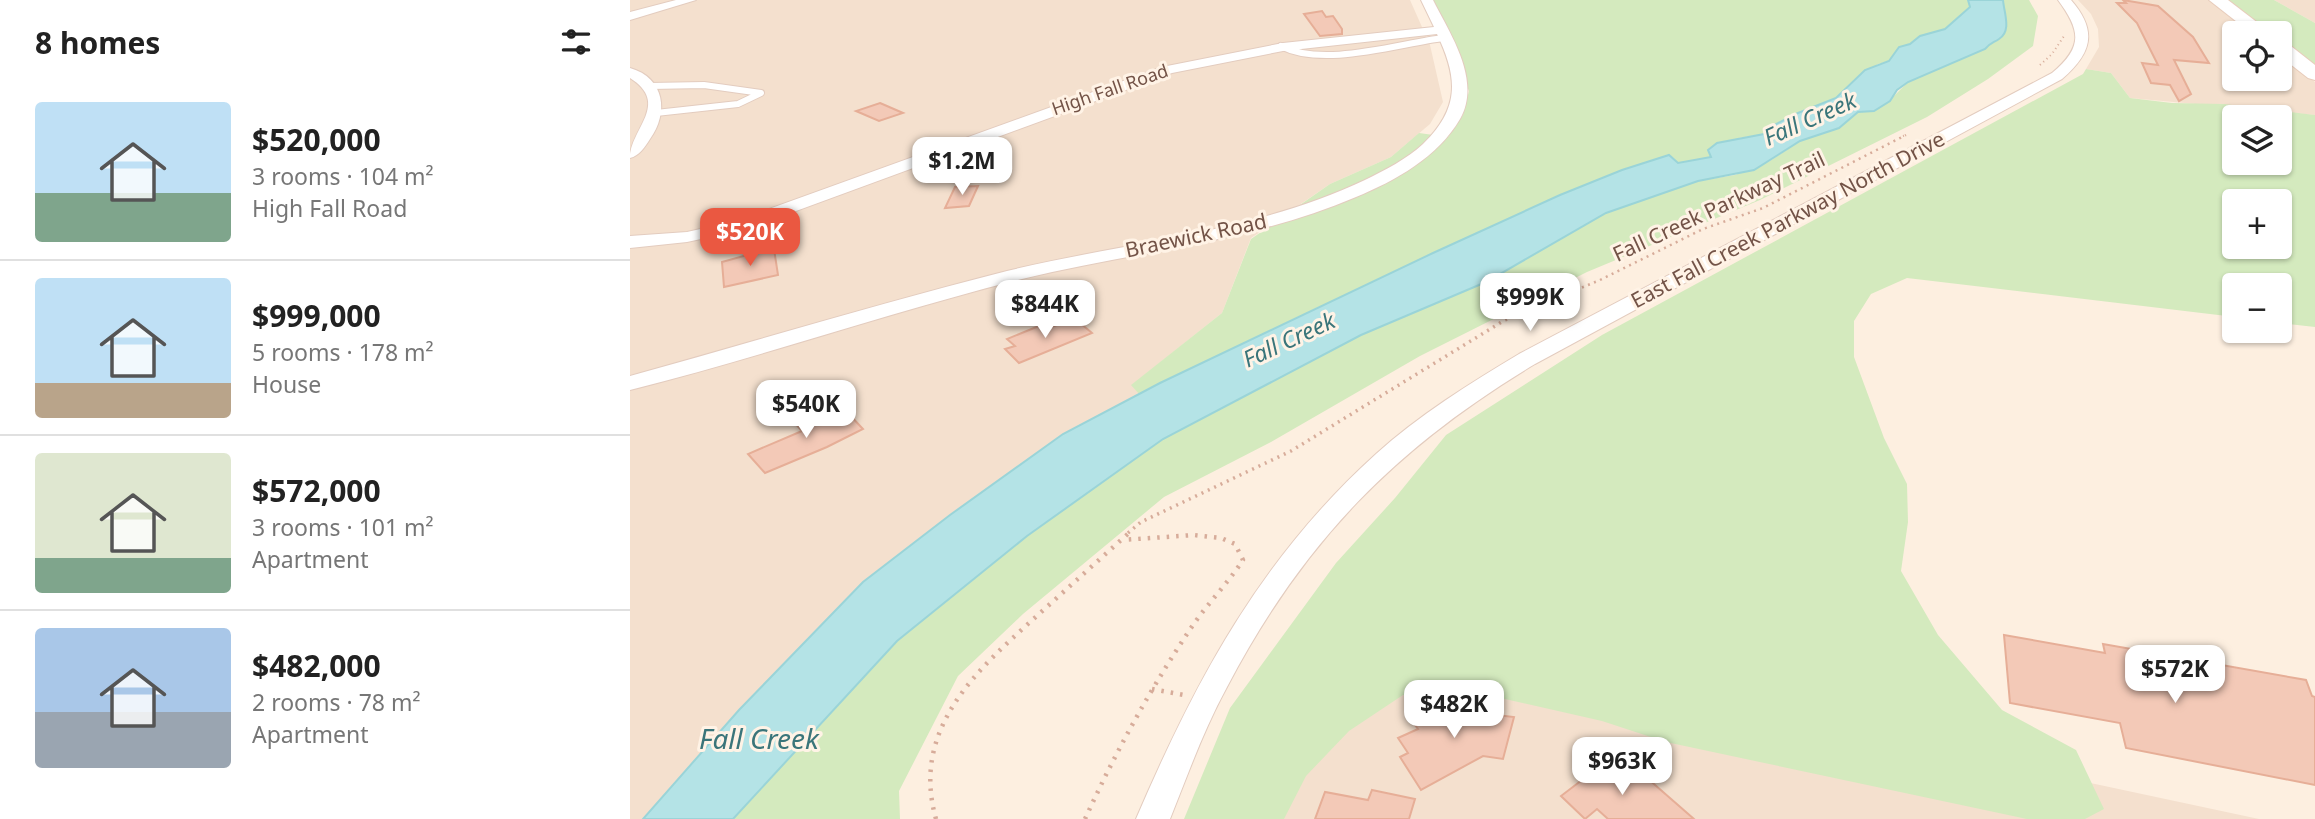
<!DOCTYPE html>
<meta charset="utf-8">
<style>
:root{--surface:#fff;--page:#f6f6f6;--text:#222;--muted:#767676;--line:#e0e0e0;--accent:#ea5841}
body{margin:0;font-family:"Noto Sans",sans-serif;background:var(--page);color:var(--text);height:100vh;display:flex;flex-direction:column;font-size:26px;white-space:nowrap}
*{box-sizing:border-box;margin:0}
p{font-size:23px;color:var(--muted)}
.icon{flex:none;width:38px;height:38px;fill:none;stroke:currentColor;stroke-width:2;stroke-linecap:round;stroke-linejoin:round}
.map{position:relative;flex:1;overflow:hidden}
.details{display:flex;flex-direction:column;background:var(--surface);width:630px}
.details>*{flex:none}
.buttons{position:absolute;left:1592px;top:21px;display:grid;gap:14px}
.buttons a{display:grid;place-items:center;width:70px;height:70px;border-radius:7px;background:var(--surface);box-shadow:0 2px 5px #0004;font-size:35px}
.price{position:absolute;translate:-50% -60px;padding:0 16px;border-radius:14px;background:#fff;color:#222;font-size:23px;line-height:46px;filter:drop-shadow(0 2px 4px #0008)}
.price::after{content:'';position:absolute;left:50%;top:42px;width:21px;height:16px;margin-left:-10px;background:inherit;clip-path:polygon(0 0,100% 0,50% 100%)}
.price.active{background:var(--accent);color:#fff}
ul{padding:0;list-style:none}
li{display:flex;align-items:center;gap:21px;height:175px;padding:0 35px}
li+li{border-top:2px solid var(--line)}
li span{display:grid;place-items:center;flex:none;width:196px;height:140px;border-radius:7px;color:#555}
li>.icon{margin-inline-start:auto}
span .icon{width:84px;height:84px;fill:#fffc;stroke-width:1}
li b{font-size:30px}
h2{display:flex;justify-content:space-between;align-items:center;height:84px;padding:0 35px;font-size:30px}
main{display:flex;flex:1;min-height:0}
.map>svg:first-child{display:block}
</style>
<main>
<section class="details">
<h2>8 homes<svg class="icon" aria-label="filters" viewBox="0 0 24 24"><path d="M4 7h16M4 17h16"/><circle cx="9" cy="7" r="2"/><circle cx="15" cy="17" r="2"/></svg></h2>
<ul>
<li><span style="background:linear-gradient(#bfe0f5 65%,#7fa58c 0)"><svg class="icon" aria-label="home" viewBox="0 0 24 24"><path d="M3 11l9-7 9 7M6 9v11h12V9"/></svg></span><div><b>$520,000</b><p>3 rooms · 104 m²</p><p>High Fall Road</p></div></li>
<li><span style="background:linear-gradient(#bfe0f5 75%,#b9a48a 0)"><svg class="icon" aria-label="home" viewBox="0 0 24 24"><path d="M3 11l9-7 9 7M6 9v11h12V9"/></svg></span><div><b>$999,000</b><p>5 rooms · 178 m²</p><p>House</p></div></li>
<li><span style="background:linear-gradient(#dfe7d0 75%,#7fa58c 0)"><svg class="icon" aria-label="home" viewBox="0 0 24 24"><path d="M3 11l9-7 9 7M6 9v11h12V9"/></svg></span><div><b>$572,000</b><p>3 rooms · 101 m²</p><p>Apartment</p></div></li>
<li><span style="background:linear-gradient(#a9c7e8 60%,#9aa5b1 0)"><svg class="icon" aria-label="home" viewBox="0 0 24 24"><path d="M3 11l9-7 9 7M6 9v11h12V9"/></svg></span><div><b>$482,000</b><p>2 rooms · 78 m²</p><p>Apartment</p></div></li>
</ul>
</section>
<div class="map">
<svg width="1685" height="819" viewBox="0 0 1685 819">
<rect width="100%" height="100%" fill="#fdefe0"/>
<g fill="#f4e0ce">
<path d="M0 0H780L800 45 813 102 800 124 761 157 700 184 621 238 592 313 502 385 509 394 433 434 320 515 233 582 109 710 13 819H0Z"/>
<path d="M1448 0H1579L1622 33H1605V79H1650V55L1685 82V115L1500 98 1481 73 1456 69 1469 47 1468 29 1461 14Z"/>
<path d="M1644 0H1685V23Z"/>
<path d="M700 621 1629 819H607Z"/>
</g>
<g fill="#d4eabe" fill-rule="evenodd">
<path d="M803 0H1338L1340 7 1315 29 1290 36 1280 44 1269 47 1259 61 1248 64 1225 79 1206 98 1168 113 1144 125 1134 134 1109 138 1081 157 930 195 803 253 509 394 501 385 592 313 621 239 700 184 761 157 789 133 818 137 833 115 839 91Z"/>
<path d="M1373 0H1399L1408 16 1403 46 1358 79 1297 117 1130 200 957 272 790 356 641 442 534 497 393 614 328 676 269 791 270 819H103L267 641 397 536 533 439 731 335 856 282 976 213 1068 181 1105 175 1140 161 1170 141 1209 128 1228 112 1244 111 1259 101 1278 82 1355 49C1360 43 1363 43 1369 39 1382 31 1374 13 1373 0Z"/>
<path d="M1596 0H1644L1685 23V69L1650 42V33H1639Z"/>
<path d="M1456 69 1481 73 1500 98 1542 103 1594 104 1685 115V327L1650 323V285H1605V317L1277 278 1241 294 1224 321V357L1254 438 1277 484 1278 522 1271 571 1308 635 1372 710 1446 750 1474 809 1455 819H1397L1036 742 972 721 866 697 773 695 719 731 676 776 654 819H554L600 708 706 563 765 498 816 435 972 335 1453 74ZM1605 117H1650V163H1605ZM1605 201H1650V247H1605Z"/>
</g>
<path fill="#b4e3e6" stroke="#9ad4d8" stroke-width="2" d="M1338 0H1373C1374 13 1382 31 1369 39 1363 43 1360 43 1355 49L1278 82 1267 90 1260 101 1244 111 1228 112 1209 128 1170 141 1124 170 1068 181 976 213 856 282 731 335 533 439 397 536 267 641 103 819H13L109 710 233 582 320 515 433 434 530 383 803 253 930 195 992 170 1039 155 1048 163 1081 157 1078 150 1087 143 1134 134 1144 125 1168 113 1206 98 1235 70 1259 61 1269 47 1280 44 1290 36 1315 29 1340 7Z"/>
<g fill="#f3c9b7" stroke="#e6ae97" stroke-width="2">
<path d="M1493 0 1528 6 1563 37 1579 63 1544 60 1561 94 1549 101 1540 85 1521 83 1512 63 1528 65 1507 23 1487 3H1496Z"/>
<path d="M692 11 696 17 703 16 712 29V34L690 36 674 14Z"/>
<path d="M250 103 273 113 249 121 226 111Z"/>
<path d="M348 186 339 206 315 208 325 187Z"/>
<path d="M139 249H144L148 275 94 287 92 262Z"/>
<path d="M444 318 462 333 389 363 375 349 385 346 377 339 409 326 414 330Z"/>
<path d="M216 411 233 429 197 447 135 473 118 454 172 431 164 422 187 412 195 420Z"/>
<path d="M1374 635 1475 653 1473 644 1676 680 1682 696 1685 697V785L1496 748 1490 723 1380 703Z"/>
<path d="M842 692 858 714 884 717 873 759 853 756 791 790 770 757 778 753 768 738 788 729 782 721Z"/>
<path d="M988 761 1003 775 1009 771 1064 819H978L967 809 955 819 931 796 969 767 975 772Z"/>
<path d="M742 790 785 799 779 819H685L695 792 738 800Z"/>
</g>
<g fill="none" stroke-linecap="round" stroke-linejoin="round">
<g stroke="#e3ccbf" stroke-width="8">
<g id="lane">
<path d="M651 46C693 68 767 44 813 38"/>
<path d="M20 86 74 85 131 93 108 104 26 113"/>
</g>
</g>
<g stroke="#e3ccbf" stroke-width="2">
<g id="street">
<path d="M46 0H66L0 20V12Z"/>
<path d="M791 0H803C820 34 852 80 830 119 808 157 765 181 726 197 621 242 503 252 392 279 260 312 132 357 0 390V376C126 341 251 303 377 271 496 242 624 233 735 180 755 170 777 159 793 144 830 108 828 78 807 34L653 51 542 73 117 229 57 242 0 248V236L57 232 106 221 532 67 653 43 804 27Z"/>
<path d="M1428 0H1441C1468 31 1462 53 1432 79L905 364C765 448 673 542 597 687 574 729 558 774 540 819H506C566 679 631 558 746 454 789 415 839 384 889 354L1422 73C1453 47 1451 31 1428 0Z"/>
<path d="M0 68C35 78 39 113 20 139 15 147 9 156 0 158 0 129 41 104 0 78Z"/>
</g>
</g>
<g stroke="#e8ccbb" stroke-width="2">
<g id="secondary">
<path d="M1579 0H1598L1641 33H1621Z"/>
<path d="M1650 41 1657 43 1685 65V80L1678 78 1650 56Z"/>
</g>
</g>
<g stroke="#d7ac9a" stroke-width="2" stroke-dasharray="1 3.5" stroke-linecap="butt">
<path d="M1410 65 1422 54 1434 36"/>
<path d="M1273 136 1276 135"/>
</g>
<path stroke="#d7ac9a" stroke-width="2.5" stroke-dasharray="2 4.5" stroke-linecap="butt" d="M898 310 970 280 1073 229 1133 208 1276 135"/>
<path stroke="#d7ac9a" stroke-width="3.5" stroke-dasharray="2 5" stroke-linecap="butt" d="M498 533 511 522 661 451 875 320 902 308"/>
<g stroke="#d7ac9a" stroke-width="4.5" stroke-dasharray="2.5 7" stroke-linecap="butt">
<path d="M522 689 554 695"/>
<path d="M306 819C280 728 348 669 409 614 440 586 470 559 500 532"/>
<path d="M455 819C486 751 522 686 563 625 579 602 598 583 613 560L605 544 591 538 564 535 492 540"/>
</g>
<use href="#lane" stroke="#fff" stroke-width="6"/>
<use href="#street" fill="#fff" fill-rule="evenodd"/>
<use href="#secondary" fill="#fff" fill-rule="evenodd"/>
</g>
<g text-anchor="middle" stroke-width="6" stroke-linejoin="round" paint-order="stroke">
<g font-size="18" fill="#735347" stroke="#fff3e6">
<text transform="translate(480 90) rotate(-19)" y="6">High Fall Road</text>
</g>
<g font-size="21" fill="#735347" stroke="#fff3e6">
<text transform="translate(1089 207) rotate(-25)" y="7">Fall Creek Parkway Trail</text>
<text transform="translate(1158 220) rotate(-28)" y="7">East Fall Creek Parkway North Drive</text>
<text transform="translate(566 236) rotate(-12)" y="7">Braewick Road</text>
</g>
<g font-size="23" font-style="italic" fill="#3a757a" stroke="#fff3e6">
<text transform="translate(1180 119) rotate(-24)" y="8">Fall Creek</text>
<text transform="translate(659 340) rotate(-25)" y="8">Fall Creek</text>
</g>
<g font-size="28" font-style="italic" fill="#3a757a" stroke="#fff3e6">
<text x="129" y="749">Fall Creek</text>
</g>
</g>
</svg>
<div class="buttons">
<a><svg class="icon" aria-label="locate" viewBox="0 0 24 24"><circle cx="12" cy="12" r="6"/><path d="M12 2v4M12 18v4M2 12h4M18 12h4"/></svg></a>
<a><svg class="icon" aria-label="layers" viewBox="0 0 24 24"><path d="M12 4l9 5-9 5-9-5zM3 14l9 5 9-5"/></svg></a>
<a>+</a>
<a>−</a>
</div>
<b class="price" style="left:332px;top:197px">$1.2M</b>
<b class="price active" style="left:120px;top:268px">$520K</b>
<b class="price" style="left:900px;top:333px">$999K</b>
<b class="price" style="left:415px;top:340px">$844K</b>
<b class="price" style="left:176px;top:440px">$540K</b>
<b class="price" style="left:1545px;top:705px">$572K</b>
<b class="price" style="left:824px;top:740px">$482K</b>
<b class="price" style="left:992px;top:797px">$963K</b>
</div>
</main>
